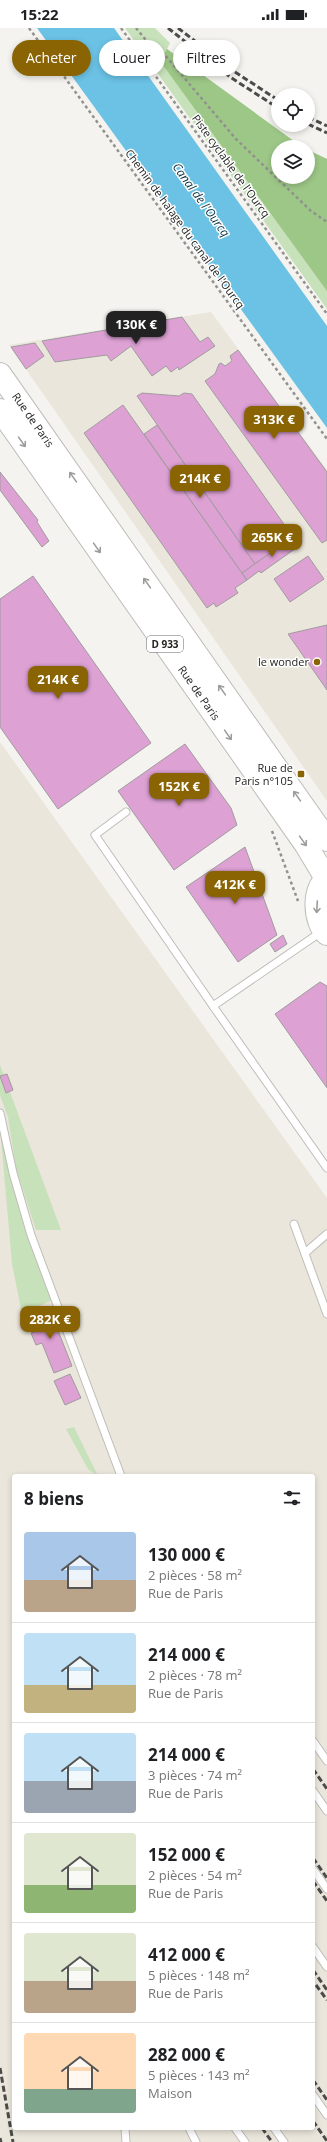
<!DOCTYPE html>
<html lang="fr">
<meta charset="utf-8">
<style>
:root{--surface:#fff;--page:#f6f6f6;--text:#202124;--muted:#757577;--line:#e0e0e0;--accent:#8a6302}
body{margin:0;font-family:"Open Sans",sans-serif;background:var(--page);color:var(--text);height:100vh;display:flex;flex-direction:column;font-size:15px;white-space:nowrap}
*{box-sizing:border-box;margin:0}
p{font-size:13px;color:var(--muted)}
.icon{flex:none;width:22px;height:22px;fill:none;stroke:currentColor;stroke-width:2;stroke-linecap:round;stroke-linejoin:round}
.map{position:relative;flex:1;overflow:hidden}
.panel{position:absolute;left:12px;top:1446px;width:303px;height:656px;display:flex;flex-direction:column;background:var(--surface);border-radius:4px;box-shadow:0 2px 6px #0003}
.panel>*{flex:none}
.hud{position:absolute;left:12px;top:12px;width:303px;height:36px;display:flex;gap:8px}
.fabs{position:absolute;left:271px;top:60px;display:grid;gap:8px}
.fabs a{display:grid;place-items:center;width:44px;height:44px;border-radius:50%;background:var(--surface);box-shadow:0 2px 6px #0003;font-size:20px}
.price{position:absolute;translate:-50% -34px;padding:0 9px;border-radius:8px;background:var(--accent);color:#fff;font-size:13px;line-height:26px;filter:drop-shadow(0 1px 2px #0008)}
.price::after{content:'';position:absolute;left:50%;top:24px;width:12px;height:9px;margin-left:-6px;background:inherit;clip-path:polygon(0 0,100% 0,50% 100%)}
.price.current{background:#222;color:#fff}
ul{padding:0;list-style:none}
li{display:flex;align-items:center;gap:12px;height:100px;padding:0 12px}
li+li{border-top:1px solid var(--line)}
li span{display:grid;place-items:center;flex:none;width:112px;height:80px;border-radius:4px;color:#555}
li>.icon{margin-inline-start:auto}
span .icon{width:48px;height:48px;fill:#fffc;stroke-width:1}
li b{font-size:17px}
h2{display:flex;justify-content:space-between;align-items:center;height:48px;padding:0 12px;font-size:17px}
.chip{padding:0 14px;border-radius:18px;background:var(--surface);box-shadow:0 2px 6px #0003;font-size:14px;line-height:36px}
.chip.current{background:var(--accent);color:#fff}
.status{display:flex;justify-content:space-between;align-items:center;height:28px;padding:0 20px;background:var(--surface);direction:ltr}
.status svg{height:11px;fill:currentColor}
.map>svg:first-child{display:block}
</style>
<div class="status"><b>15:22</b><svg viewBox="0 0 49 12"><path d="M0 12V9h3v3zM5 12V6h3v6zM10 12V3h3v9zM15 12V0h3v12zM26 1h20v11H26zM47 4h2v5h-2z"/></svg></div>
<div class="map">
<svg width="327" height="2114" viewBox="0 0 327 2114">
<rect width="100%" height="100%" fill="#f4f3ef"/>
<g fill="#ebe6db" fill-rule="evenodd">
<path d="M211 284 327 442V773L9 317Z"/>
<path d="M0 714 327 1170V2114H0ZM14 1448H313V2100H14Z"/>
</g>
<g fill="#c7e1ba">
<path d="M125 0H155L170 15 167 21 302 119H278V149H308V122L327 131V281Z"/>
<path d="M0 1037 61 1202H36L16 1140 8 1089 0 1067Z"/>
<path d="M0 1099 26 1205 52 1272 22 1286 12 1236Z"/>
<path d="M74 1399 98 1448 88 1441 66 1401Z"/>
</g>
<path fill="#9dc787" d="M167 21 302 119H278V149H308V122L327 131V263L160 33Z"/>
<path fill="#6bc2e5" d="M37 0H114L327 298V400Z"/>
<g fill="#dda1d4" stroke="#9f9c9e">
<path d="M182 289 200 314 208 309 215 318 179 342 178 339 171 344 166 338 152 348 131 318 111 333 107 327 55 334 42 313Z"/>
<path d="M35 315 44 328 26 341 11 319Z"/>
<path d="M238 322 327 444V512L322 515 205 353 215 346 219 336 221 335 225 338 232 333 230 328Z"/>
<path d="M142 365 179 368 184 365 192 366 293 509 255 536 137 368Z"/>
<path d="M123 377 247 552 235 560 238 565 216 579 214 575 207 580 84 405Z"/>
<path d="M157 397 255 536 242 545 144 406Z"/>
<path d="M0 444 38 492 37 494 49 513 42 519 0 462Z"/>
<path d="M293 509 299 518 261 545 259 543 247 552 242 545Z"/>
<path d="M308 528 324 551 290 574 274 551Z"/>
<path d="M33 548 151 715 58 781 0 699V571Z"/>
<path d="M327 597V662L288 606Z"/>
<path d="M185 716 231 780 237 797 174 842 118 763Z"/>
<path d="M245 819 277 907 238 934 186 859Z"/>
<path d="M283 907 287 916 275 924 270 916Z"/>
<path d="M320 954 327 958V1060L275 986Z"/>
<path d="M7 1046 13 1062 6 1065 0 1048Z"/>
<path d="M49 1280 72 1338 54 1345 42 1315 36 1317 31 1305 37 1303 31 1287Z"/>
<path d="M70 1346 81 1370 65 1377 54 1353Z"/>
</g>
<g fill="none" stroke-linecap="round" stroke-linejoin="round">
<g stroke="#bebdb9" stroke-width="9">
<g id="lane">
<path d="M126 784 95 807 213 978"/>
<path d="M321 904 213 978 327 1140"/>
<path d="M0 1085 13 1145 31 1207 121 1448"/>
<path d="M294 1196 327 1286"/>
<path d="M305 1225 327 1206"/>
<path d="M313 1713 327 1733"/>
<path d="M313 1763 327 1783"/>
<path d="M313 1841 327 1861"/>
<path d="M313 1919 327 1939"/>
<path d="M313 2067 327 2087"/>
<path d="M125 2100 126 2114"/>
<path d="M189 2100 196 2114"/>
<path d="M235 2100 245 2114"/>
<path d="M274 2100 284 2114"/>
</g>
</g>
<g stroke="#bebdb9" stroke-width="24">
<g id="primary">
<path d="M0 346 327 812"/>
<path d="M0 382 306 817 327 852"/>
<path d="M327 851C312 860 314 895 327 906"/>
</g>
</g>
<g stroke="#91918e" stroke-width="2.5" stroke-dasharray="3 3" stroke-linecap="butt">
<path d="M29 0 327 411"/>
<path d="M121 0 327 286"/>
<path d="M136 0 149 16 155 17 164 26 236 111 311 183 327 194"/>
<path d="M272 803 298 873"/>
</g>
<use href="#lane" stroke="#fff" stroke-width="7"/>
<use href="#primary" stroke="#fff" stroke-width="22"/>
<g stroke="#4b4b49" stroke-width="3" stroke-dasharray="6 3" stroke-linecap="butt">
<path d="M168 0 230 49 278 80"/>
<path d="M178 0 235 44 278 72"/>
<path d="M308 89 327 98"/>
<path d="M308 96 327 105"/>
<path d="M313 1741 327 1761"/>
<path d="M313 1830 327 1850"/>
<path d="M313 1853 327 1873"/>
<path d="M313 1942 327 1962"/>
<path d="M316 1957 327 1972"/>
<path d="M0 2040 13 2114"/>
<path d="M313 2052 327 2072"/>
<path d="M313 2093 327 2113"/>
<path d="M262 2100 272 2114"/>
<path d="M0 2110 1 2114"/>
</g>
</g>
<defs><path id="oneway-shaft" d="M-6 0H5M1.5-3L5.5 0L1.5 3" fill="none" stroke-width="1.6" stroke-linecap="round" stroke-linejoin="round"/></defs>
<g stroke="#9c9c9b">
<use href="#oneway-shaft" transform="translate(22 414) rotate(55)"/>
<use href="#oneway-shaft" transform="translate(73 449) rotate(-125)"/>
<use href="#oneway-shaft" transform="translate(97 520) rotate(55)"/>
<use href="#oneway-shaft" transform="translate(147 555) rotate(-125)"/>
<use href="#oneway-shaft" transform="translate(222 662) rotate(-125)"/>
<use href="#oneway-shaft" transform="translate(228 707) rotate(55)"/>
<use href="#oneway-shaft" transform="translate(297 768) rotate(-125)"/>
<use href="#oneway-shaft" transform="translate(303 813) rotate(55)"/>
<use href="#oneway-shaft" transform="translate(317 879) rotate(93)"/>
</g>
<g fill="#8a6302" stroke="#fff" stroke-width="1.5">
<circle cx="317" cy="634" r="4"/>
<rect x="297" y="742" width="8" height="8" rx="2"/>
</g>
<g text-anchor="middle" stroke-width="3" stroke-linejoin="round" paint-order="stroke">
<rect fill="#fff" stroke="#656564" stroke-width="1" x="147" y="608" width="36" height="16" rx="3"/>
<g font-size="10" font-weight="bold" fill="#232321">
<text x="165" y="620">D 933</text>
</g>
<g font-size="11" fill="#232321" stroke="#fff">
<text transform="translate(231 138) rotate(54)" y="4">Piste cyclable de l'Ourcq</text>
<text transform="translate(185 201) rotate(54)" y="4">Chemin de halage du canal de l'Ourcq</text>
<text transform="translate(33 392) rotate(55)" y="4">Rue de Paris</text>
<text transform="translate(199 665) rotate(55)" y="4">Rue de Paris</text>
</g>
<g font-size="11" fill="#232321" stroke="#fff" text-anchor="end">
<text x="309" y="638">le wonder</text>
<text x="293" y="744">Rue de<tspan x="293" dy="13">Paris n°105</tspan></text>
</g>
<g font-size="12" font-style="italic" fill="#093341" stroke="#fff">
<text transform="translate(201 172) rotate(54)" y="4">Canal de l'Ourcq</text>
</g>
</g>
</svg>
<div class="fabs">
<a><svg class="icon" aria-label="locate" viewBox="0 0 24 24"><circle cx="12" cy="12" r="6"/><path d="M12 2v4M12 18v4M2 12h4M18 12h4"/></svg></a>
<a><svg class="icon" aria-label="layers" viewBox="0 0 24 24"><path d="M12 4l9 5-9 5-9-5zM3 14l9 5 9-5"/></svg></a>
</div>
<b class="price current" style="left:136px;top:317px">130K €</b>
<b class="price" style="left:274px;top:412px">313K €</b>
<b class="price" style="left:200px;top:471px">214K €</b>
<b class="price" style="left:272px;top:530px">265K €</b>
<b class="price" style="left:58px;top:672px">214K €</b>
<b class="price" style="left:179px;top:779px">152K €</b>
<b class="price" style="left:235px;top:877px">412K €</b>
<b class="price" style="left:50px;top:1312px">282K €</b>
<div class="hud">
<a class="chip current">Acheter</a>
<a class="chip">Louer</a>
<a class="chip">Filtres</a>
</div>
<section class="panel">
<h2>8 biens<svg class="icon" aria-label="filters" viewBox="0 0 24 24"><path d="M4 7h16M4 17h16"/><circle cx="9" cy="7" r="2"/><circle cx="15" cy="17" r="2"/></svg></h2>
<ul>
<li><span style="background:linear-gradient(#a9c7e8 60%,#b9a48a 0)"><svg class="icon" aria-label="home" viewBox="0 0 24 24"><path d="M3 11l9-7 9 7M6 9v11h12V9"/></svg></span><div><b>130 000 €</b><p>2 pièces · 58 m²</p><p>Rue de Paris</p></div></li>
<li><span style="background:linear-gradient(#bfe0f5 65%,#c2b280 0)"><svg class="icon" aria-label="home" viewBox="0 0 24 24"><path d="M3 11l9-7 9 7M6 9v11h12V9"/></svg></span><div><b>214 000 €</b><p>2 pièces · 78 m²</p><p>Rue de Paris</p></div></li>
<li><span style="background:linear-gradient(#bfe0f5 60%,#9aa5b1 0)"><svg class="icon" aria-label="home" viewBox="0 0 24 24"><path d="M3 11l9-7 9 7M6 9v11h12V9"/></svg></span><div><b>214 000 €</b><p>3 pièces · 74 m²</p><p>Rue de Paris</p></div></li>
<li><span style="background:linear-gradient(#dfe7d0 65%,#8fb573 0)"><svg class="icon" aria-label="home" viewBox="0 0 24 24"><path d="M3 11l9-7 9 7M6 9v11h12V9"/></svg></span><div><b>152 000 €</b><p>2 pièces · 54 m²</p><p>Rue de Paris</p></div></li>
<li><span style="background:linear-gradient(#dfe7d0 60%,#b9a48a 0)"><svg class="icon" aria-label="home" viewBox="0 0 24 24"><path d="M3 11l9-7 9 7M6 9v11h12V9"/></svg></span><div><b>412 000 €</b><p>5 pièces · 148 m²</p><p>Rue de Paris</p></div></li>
<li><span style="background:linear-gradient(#ffd9b3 70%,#7fa58c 0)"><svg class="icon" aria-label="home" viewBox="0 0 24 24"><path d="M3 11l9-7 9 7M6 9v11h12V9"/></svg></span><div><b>282 000 €</b><p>5 pièces · 143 m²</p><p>Maison</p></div></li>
</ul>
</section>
</div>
